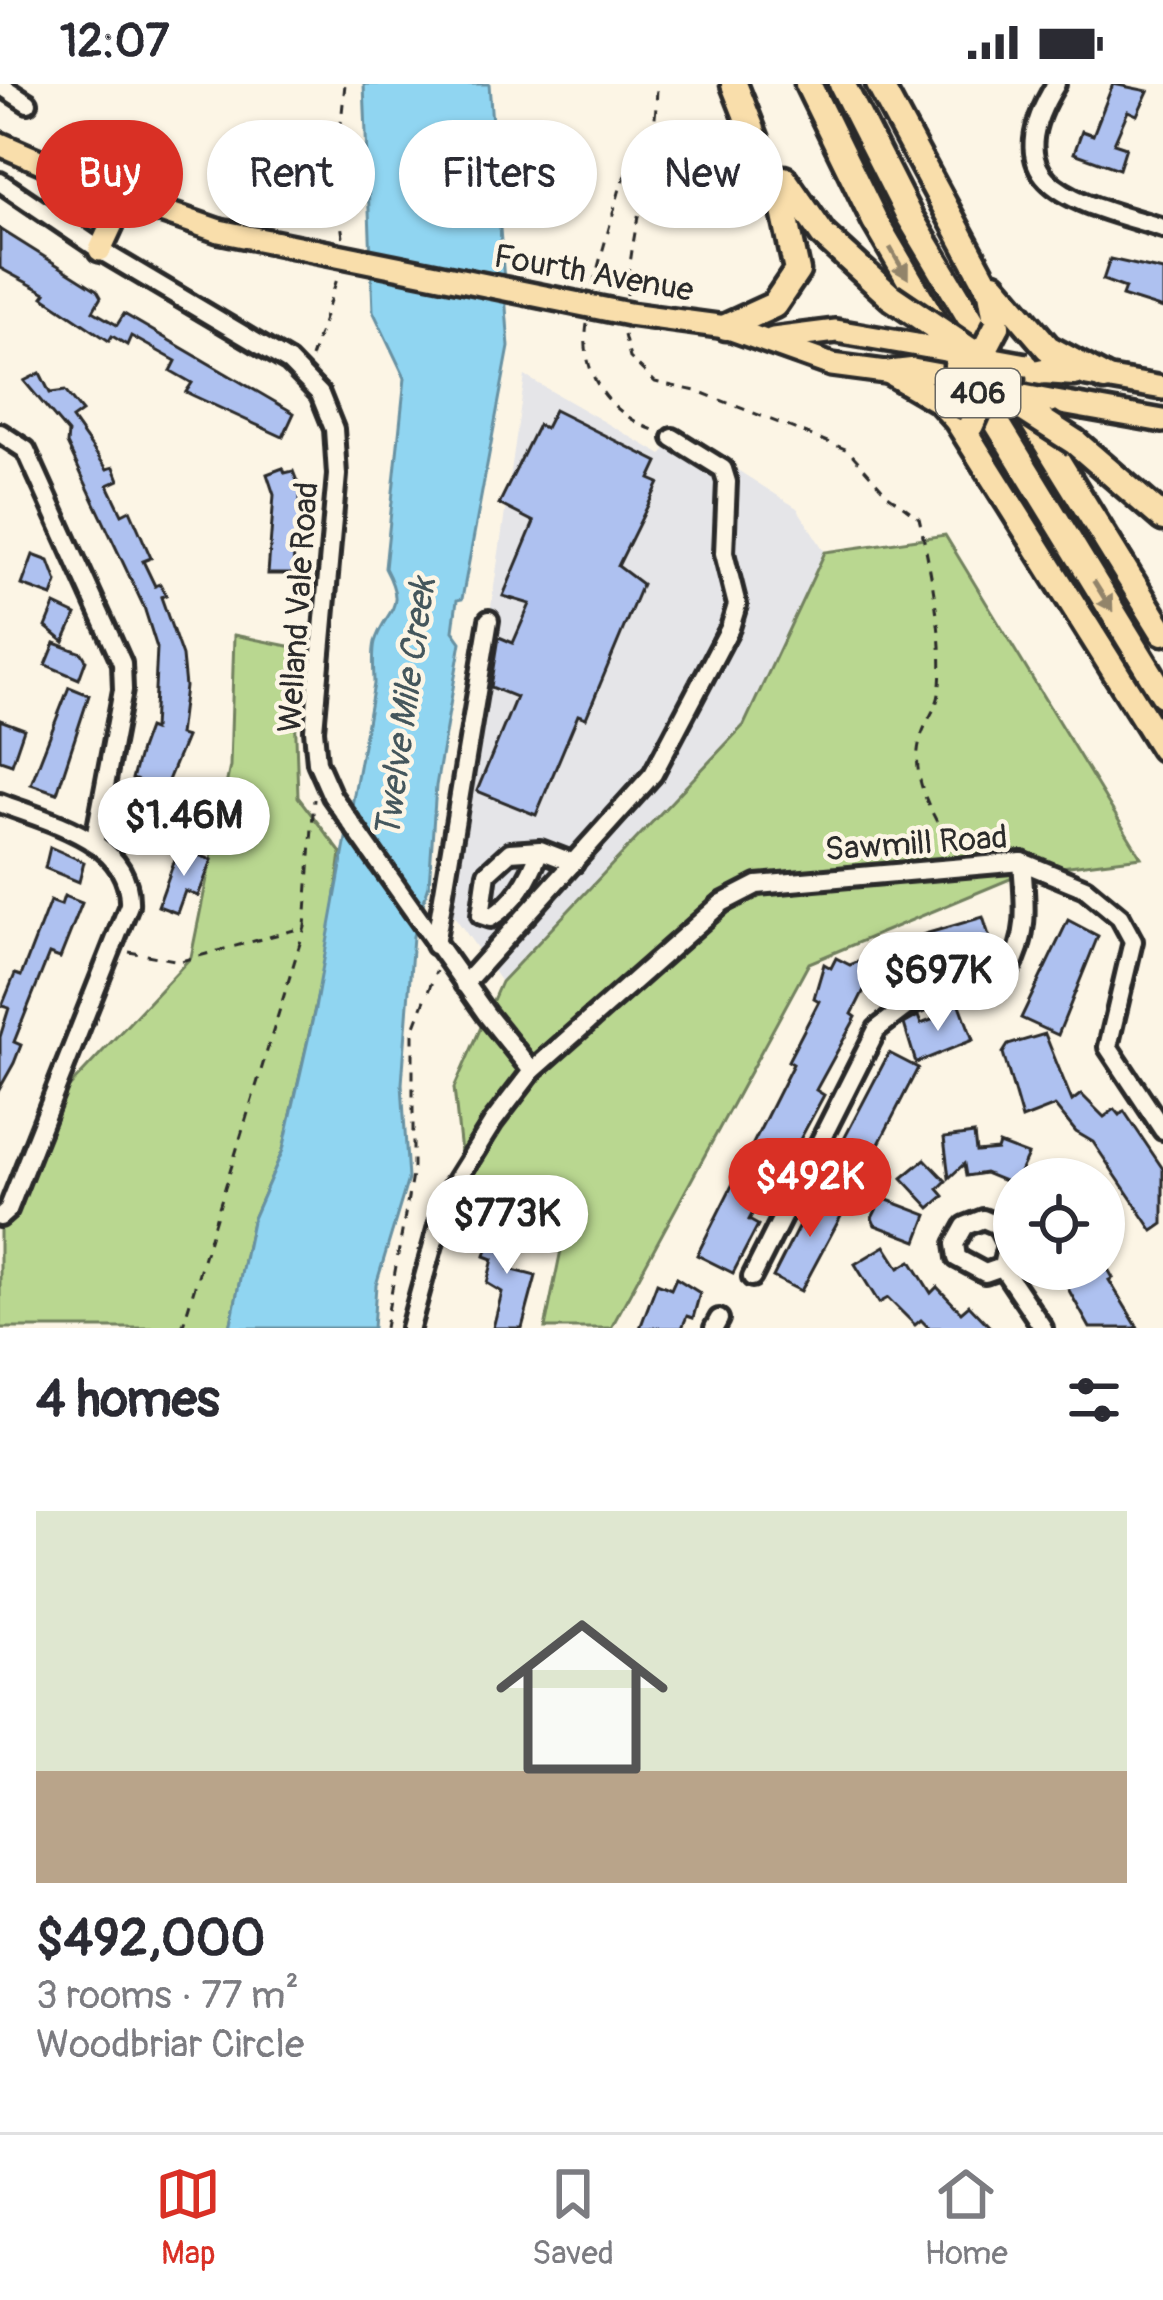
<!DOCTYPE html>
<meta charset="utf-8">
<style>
:root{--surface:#fff;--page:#f7f7f7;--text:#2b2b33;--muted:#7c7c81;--line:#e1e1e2;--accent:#d93025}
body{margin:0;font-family:Pangolin,sans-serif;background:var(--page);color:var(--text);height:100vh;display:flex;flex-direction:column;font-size:45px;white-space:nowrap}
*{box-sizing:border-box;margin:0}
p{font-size:39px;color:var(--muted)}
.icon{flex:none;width:66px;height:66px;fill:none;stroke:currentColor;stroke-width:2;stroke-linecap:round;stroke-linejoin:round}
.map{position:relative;height:1244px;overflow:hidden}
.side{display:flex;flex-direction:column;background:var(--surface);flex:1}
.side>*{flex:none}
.guide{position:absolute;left:36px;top:36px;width:1092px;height:108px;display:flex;gap:24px}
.tools{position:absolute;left:993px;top:1074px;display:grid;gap:24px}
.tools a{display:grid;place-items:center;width:132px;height:132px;border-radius:50%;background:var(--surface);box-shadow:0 3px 9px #0004;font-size:60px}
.price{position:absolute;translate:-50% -102px;padding:0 27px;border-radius:42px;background:#fff;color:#222;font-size:39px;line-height:78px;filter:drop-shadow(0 3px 6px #0008)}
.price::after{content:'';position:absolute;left:50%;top:72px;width:36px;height:27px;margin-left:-18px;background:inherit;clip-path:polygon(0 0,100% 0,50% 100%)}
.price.on{background:var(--accent);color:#fff}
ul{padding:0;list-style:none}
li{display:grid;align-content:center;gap:24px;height:636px;padding:0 36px}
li+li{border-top:3px solid var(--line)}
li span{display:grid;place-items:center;height:372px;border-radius:0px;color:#555}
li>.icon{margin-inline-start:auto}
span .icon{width:216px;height:216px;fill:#fffc;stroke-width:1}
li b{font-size:51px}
h2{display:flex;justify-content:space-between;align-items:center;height:144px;padding:0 36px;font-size:51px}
.tag{padding:0 42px;border-radius:54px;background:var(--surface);box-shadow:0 3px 9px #0004;font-size:42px;line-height:108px}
.tag.on{background:var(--accent);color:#fff}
.status{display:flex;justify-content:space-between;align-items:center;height:84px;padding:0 60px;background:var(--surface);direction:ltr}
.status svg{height:33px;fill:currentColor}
.menu{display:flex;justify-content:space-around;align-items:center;height:168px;border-top:3px solid var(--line);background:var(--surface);font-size:33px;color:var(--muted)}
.menu a{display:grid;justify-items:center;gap:6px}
.menu .on{color:var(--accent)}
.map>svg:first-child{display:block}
</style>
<div class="status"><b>12:07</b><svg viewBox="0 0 49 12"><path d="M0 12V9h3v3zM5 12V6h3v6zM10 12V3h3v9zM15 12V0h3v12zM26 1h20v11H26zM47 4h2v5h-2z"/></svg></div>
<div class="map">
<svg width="1163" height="1244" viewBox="0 0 1163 1244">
<rect width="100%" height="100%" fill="#fcf5e5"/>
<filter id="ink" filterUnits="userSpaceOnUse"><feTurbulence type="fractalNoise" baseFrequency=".00833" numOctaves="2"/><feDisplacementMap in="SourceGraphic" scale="24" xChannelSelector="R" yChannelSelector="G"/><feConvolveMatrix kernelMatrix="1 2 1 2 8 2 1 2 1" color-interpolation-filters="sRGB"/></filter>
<g filter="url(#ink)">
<path fill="#e5e5e8" d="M525 292 662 371 676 347 797 424 825 468 744 641 501 898 447 822Z"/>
<g fill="#b9d790" stroke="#72815e" stroke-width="3">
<path d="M945 451 1141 773 1029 787 809 879 611 1244H545L562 1161 465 1106 454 1004 501 898 744 641 825 468Z"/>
<path d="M234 551 293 563 298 713 341 769 330 857 283 1066 252 1137 230 1244H0V1117L28 1047 191 873 230 682Z"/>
</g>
<path fill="#90d5f1" stroke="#6891a2" stroke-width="3" d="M364 0H489L509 263 462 515 457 516 453 547 461 558 436 702 429 801 413 852 402 1000 408 1095 376 1201 373 1244H230L252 1137 283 1066 315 925 374 600C374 588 372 570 375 558 386 523 408 527 385 484L405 294 373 227Z"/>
<g fill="#aec1f0" stroke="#2b2b2b" stroke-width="3">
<path d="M1113 0 1148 7 1137 31 1128 27 1114 59 1126 63 1119 85 1074 69 1082 47 1093 51Z"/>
<path d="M0 145 97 206 101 213 93 227 117 241 124 230 294 329 283 353 192 311 186 308 192 299 171 287 176 277 131 252 127 261 112 252 109 257 43 213 46 209 0 184Z"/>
<path d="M1110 175 1163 187V225L1122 212 1125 204 1103 196Z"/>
<path d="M40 289 50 309 65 307 82 328 72 335 107 385 114 383 119 396 108 401 122 430 130 426 151 474 143 477 155 502 160 500 166 511 161 513 182 572 185 603 179 651 186 653 157 723 163 725 155 746 124 735 138 697 132 695 140 666 148 644 153 646 157 564 144 523 67 360 68 349 24 297Z"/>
<path d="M554 326 658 378 650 395 659 399 618 482 642 500 586 634 578 631 536 731 477 707 516 613 491 603 499 553 513 559 530 520 503 512 534 438 499 420 538 341 545 344Z"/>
<path d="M283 384 285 389 293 387 300 405V460L294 466 293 490H268L274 411 267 390Z"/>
<path d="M33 471 49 477 57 498 52 512 22 501Z"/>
<path d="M55 521 76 531 64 558 46 543Z"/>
<path d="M55 559 82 569 86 576 79 595 46 581Z"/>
<path d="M69 603 89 611 57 709 31 700Z"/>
<path d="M0 636 24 645 12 680 0 676Z"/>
<path d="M50 763 84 778 79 798 45 784Z"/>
<path d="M179 764 212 776 198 812 185 807 177 829 158 822Z"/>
<path d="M64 812 82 819 60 874 49 870 14 958 21 961 14 979 0 1004V953L9 924 2 922 15 890 21 892 50 817 61 821Z"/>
<path d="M983 833 993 864 980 868 982 877 920 892 922 899 904 908 893 904 879 909 872 890 852 930 856 933 816 1006 824 1011 769 1113 763 1110 749 1136 758 1141 733 1189 697 1171 793 980 788 977 819 917 814 914 824 880 831 884 836 874 850 881 925 850Z"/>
<path d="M1068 836 1098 852 1058 951 1021 934Z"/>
<path d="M959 918 973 956 916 979 904 940 918 932 921 940 947 930 945 923Z"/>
<path d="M1045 950 1072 1017 1081 1010 1104 1033 1115 1025 1120 1031 1124 1027 1163 1085V1140L1153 1147 1093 1058 1076 1048 1055 1022 1022 1035 1003 969 1008 961Z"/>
<path d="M889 969 918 984 863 1091 833 1076Z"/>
<path d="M974 1050 976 1068 997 1066 999 1060 1028 1071 1014 1101 985 1089 966 1092 964 1080 949 1094 944 1054Z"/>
<path d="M925 1075 946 1097 938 1105 944 1112 930 1124 902 1094Z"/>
<path d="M817 1106 847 1121 801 1207 773 1193Z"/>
<path d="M882 1114 927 1131 917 1157 875 1141 872 1134Z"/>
<path d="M483 1135 519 1152 509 1185 536 1192 522 1244H493L502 1208 487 1199 493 1175 485 1172 490 1156 477 1151Z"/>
<path d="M885 1162 899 1184 911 1177 931 1209 937 1203 961 1228 969 1221 991 1244H929L921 1236 915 1241 888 1214 879 1219 855 1180Z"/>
<path d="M1057 1185H1108L1113 1194 1109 1196 1138 1244H1090Z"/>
<path d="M676 1194 700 1209 693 1234 687 1232 682 1244H640L657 1199 671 1205Z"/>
</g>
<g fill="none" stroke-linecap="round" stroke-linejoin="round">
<g stroke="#2b2b2b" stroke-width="26">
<g id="minor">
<path d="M1056 0C991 105 1079 118 1163 144"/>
<path d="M0 1 28 19"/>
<path d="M0 98 100 166 289 278 320 310 334 345 337 391 314 646 317 678 332 712 487 931 532 987"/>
<path d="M0 349 26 366 122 579 123 606 95 755"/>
<path d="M0 719C49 738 132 756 129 821L8 1126 0 1133"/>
<path d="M540 766C529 795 517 817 490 834L481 831 487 789 510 768 540 766 574 779"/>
<path d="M435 861 489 536"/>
<path d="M464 900 653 690 730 544 737 521 724 469 727 398 723 385 673 354"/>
<path d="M806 1086 862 1114"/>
<path d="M1002 1183 985 1189 957 1174 955 1160 965 1142 983 1135 997 1141 1007 1160 1002 1183 1043 1244"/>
<path d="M752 1193 877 945 907 922 1009 887C1030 850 1025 819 1022 778"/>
<path d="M410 1244 446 1113 493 1038 532 987 722 819 757 801 1022 778 1085 804 1120 833 1133 857 1108 963 1163 1046"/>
<path d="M714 1244 719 1235"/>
</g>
</g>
<g stroke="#2b2b2b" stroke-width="30">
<g id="major">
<path d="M0 60 124 114 219 147"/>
<path d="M100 166 124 114"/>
<path d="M629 230 726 243 832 281 908 291"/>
<path d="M773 255 836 247 917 261"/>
<path d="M1087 291 1163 304"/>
<path d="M1050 317 1163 337"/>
</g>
</g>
<g stroke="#2b2b2b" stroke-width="33">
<g id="highway">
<path d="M808 0 875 137 939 246"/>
<path d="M842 0 908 130 995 276"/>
<path d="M879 0 991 208 997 242"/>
<path d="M784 95 823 151 891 213"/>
<path d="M994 201 1048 264 1104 294"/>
<path d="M726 243 774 221 797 187 784 127 734 0"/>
<path d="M892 289 940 317 957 336 1163 664"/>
<path d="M894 289 957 282"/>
<path d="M1012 295 1043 287 1075 289"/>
<path d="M974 301 1163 610"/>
<path d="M1026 326 1163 548"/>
<path d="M1075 358 1163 434"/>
</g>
</g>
<g stroke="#2b2b2b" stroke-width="3" stroke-dasharray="9 9" stroke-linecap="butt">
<path d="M343 153 335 97 345 0"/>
<path d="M593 201 621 101 655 37"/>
<path d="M627 211C631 141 656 73 657 0"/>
<path d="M587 240C579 291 610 330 656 347"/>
<path d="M624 251 630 274 655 298 700 308 848 366 888 411 919 434C930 481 946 562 939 610 937 624 925 638 921 653 908 693 934 733 953 766"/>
<path d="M311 274 338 192"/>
<path d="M129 868 181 877 305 843 314 715"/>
<path d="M182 1244 305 843"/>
<path d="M385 1244 413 1086V947L436 887"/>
</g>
<use href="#minor" stroke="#fcf5e5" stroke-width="16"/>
<use href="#major" stroke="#f9deab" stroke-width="21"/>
<use href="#highway" stroke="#f9deab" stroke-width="24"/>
<g stroke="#2b2b2b" stroke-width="30" stroke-linecap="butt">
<g id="major-bridge">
<path d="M219 147 629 230"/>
<path d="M917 261 1027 281"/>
<path d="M942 297 1050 317"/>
</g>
</g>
<g stroke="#2b2b2b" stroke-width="33" stroke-linecap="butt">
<g id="highway-bridge">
<path d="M891 213 1012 295 983 314 971 341"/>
<path d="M997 242 986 263 957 282 1075 358"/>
</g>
</g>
<use href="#major-bridge" stroke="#f9deab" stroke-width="21"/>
<use href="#highway-bridge" stroke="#f9deab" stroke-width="24"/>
</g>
<defs><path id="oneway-solid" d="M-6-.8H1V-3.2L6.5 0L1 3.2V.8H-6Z" transform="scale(3)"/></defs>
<g fill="#92846b">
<use href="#oneway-solid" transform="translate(899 179) rotate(60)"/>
<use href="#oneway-solid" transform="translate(1103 512) rotate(58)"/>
</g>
</g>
<g text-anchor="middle" stroke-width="9" stroke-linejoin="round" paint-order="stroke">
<rect fill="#fcf5e5" stroke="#6a6863" stroke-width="3" x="936" y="285" width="84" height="48" rx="9"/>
<g font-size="30" font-weight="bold" fill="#2b2b2b">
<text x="978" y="319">406</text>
</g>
<g font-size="33" fill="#2b2b2b" stroke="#fcf5e5">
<text transform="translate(594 188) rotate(10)" y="12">Fourth Avenue</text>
<text transform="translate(297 523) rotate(-86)" y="12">Welland Vale Road</text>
<text transform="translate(916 758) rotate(-4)" y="12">Sawmill Road</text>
</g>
<g font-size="36" font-style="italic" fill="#44565c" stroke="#fcf5e5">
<text transform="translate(404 624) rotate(-82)" y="13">Twelve Mile Creek</text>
</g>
</g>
</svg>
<div class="tools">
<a><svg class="icon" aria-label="locate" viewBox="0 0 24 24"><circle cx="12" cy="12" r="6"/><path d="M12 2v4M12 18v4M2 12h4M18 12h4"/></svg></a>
</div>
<b class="price" style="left:184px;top:795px">$1.46M</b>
<b class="price" style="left:938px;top:950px">$697K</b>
<b class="price on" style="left:810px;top:1156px">$492K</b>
<b class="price" style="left:507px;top:1193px">$773K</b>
<div class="guide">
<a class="tag on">Buy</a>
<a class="tag">Rent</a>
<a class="tag">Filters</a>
<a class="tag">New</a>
</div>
</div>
<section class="side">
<h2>4 homes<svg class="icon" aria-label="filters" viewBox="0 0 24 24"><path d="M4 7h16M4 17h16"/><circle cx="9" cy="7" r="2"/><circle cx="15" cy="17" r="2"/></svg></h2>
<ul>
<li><span style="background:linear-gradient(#dfe7d0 70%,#b9a48a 0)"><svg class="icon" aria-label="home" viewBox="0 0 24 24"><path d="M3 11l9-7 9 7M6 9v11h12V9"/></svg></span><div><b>$492,000</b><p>3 rooms · 77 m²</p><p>Woodbriar Circle</p></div></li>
</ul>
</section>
<nav class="menu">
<a class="on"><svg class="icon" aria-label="map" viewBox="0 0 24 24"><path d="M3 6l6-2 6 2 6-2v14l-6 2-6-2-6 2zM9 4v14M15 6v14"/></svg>Map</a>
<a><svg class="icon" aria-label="saved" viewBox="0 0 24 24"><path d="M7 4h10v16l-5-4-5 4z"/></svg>Saved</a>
<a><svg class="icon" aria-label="home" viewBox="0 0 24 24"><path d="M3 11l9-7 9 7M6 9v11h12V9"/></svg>Home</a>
</nav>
